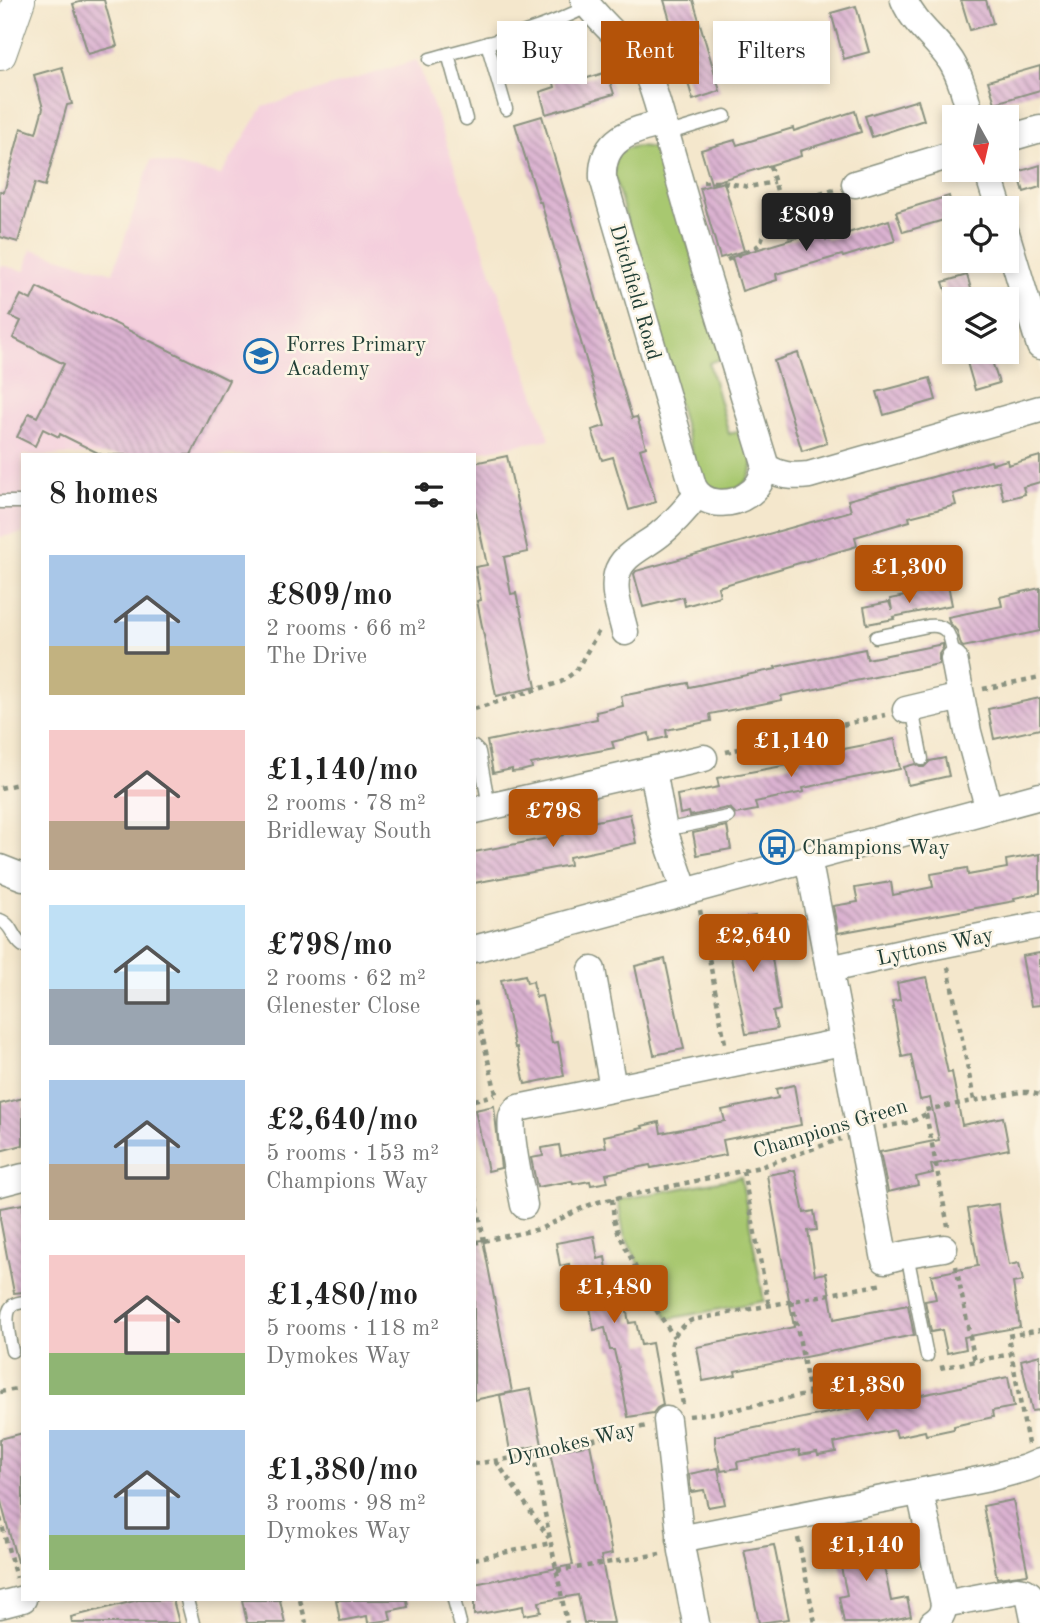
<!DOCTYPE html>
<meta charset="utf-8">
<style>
:root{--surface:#fff;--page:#f2f2f2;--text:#222;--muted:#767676;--accent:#b45309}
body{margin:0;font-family:"Old Standard TT",serif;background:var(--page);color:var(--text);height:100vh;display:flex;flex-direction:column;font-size:26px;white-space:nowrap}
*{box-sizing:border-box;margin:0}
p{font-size:23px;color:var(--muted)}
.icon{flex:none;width:38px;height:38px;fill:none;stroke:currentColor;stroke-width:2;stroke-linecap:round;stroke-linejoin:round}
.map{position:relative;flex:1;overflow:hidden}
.drawer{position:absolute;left:21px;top:453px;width:455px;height:1148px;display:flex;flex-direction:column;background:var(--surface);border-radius:0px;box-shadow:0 4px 10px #0003}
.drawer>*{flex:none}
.guide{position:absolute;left:497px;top:21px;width:438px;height:63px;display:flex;gap:14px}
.needle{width:46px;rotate:172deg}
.buttons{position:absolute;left:942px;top:105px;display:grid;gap:14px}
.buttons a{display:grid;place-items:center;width:77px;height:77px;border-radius:0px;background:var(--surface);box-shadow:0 4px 10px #0003;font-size:35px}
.price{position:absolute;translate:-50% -60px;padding:0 16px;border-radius:7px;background:var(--accent);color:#fff;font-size:23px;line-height:46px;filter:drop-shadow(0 2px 4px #0008)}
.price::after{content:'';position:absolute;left:50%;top:42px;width:21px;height:16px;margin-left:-10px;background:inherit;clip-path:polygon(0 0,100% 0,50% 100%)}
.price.current{background:#222;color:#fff}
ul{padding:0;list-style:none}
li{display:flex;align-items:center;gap:21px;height:175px;padding:0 28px}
li span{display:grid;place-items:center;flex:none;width:196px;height:140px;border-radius:0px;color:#555}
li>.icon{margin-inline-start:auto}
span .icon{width:84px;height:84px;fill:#fffc;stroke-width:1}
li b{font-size:30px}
h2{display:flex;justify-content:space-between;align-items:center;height:84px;padding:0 28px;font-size:30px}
.pill{padding:0 24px;border-radius:0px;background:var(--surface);box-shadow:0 4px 10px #0003;font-size:24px;line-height:63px}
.pill.current{background:var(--accent);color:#fff}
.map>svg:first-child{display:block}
</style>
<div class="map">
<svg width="1040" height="1623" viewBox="0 0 1040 1623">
<defs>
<pattern id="building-back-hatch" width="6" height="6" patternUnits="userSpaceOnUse" patternTransform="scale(1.75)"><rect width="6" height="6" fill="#dbb2d1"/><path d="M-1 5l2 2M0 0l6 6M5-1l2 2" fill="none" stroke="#b192aa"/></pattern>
</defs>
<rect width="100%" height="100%" fill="#fcf5e5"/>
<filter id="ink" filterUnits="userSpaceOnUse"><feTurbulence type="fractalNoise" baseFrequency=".0143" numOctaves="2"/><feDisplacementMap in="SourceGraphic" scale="14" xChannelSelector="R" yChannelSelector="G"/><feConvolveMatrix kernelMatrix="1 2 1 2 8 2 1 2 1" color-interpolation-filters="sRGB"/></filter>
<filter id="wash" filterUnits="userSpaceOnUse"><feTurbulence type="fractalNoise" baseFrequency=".00686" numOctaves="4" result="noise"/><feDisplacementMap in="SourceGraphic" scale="28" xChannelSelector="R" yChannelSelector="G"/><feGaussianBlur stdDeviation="1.57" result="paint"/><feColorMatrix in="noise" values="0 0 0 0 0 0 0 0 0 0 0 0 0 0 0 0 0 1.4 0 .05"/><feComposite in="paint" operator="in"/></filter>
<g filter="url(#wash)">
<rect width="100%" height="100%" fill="#f4e7cc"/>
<path fill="#f4cfdd" d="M417 60 550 439 460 455H23V533L0 537V265L25 271 31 249 113 273 151 160 221 175 263 107Z"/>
<g fill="#a8c870" stroke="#648252" stroke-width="2">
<path d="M637 146 648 147 659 151 724 357 709 363 729 434 746 429C751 449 761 474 739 487 734 490 723 490 717 492L700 481 614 175 615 155 623 149Z"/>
<path d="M741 1177 764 1301 668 1319 624 1235 618 1200Z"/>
</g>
<g id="blocks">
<g fill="url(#building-back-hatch)">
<path d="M86 0H104L117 46 88 54 73 4Z"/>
<path d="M664 0H693L720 91 693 100Z"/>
<path d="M961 0H986L993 23 970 30Z"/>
<path d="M856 6 869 52 844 59 831 13Z"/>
<path d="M1040 66V90L995 103 988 81Z"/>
<path d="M62 67 72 104 67 105 45 186 35 183 18 242 0 237V191L4 192 21 128 36 133 43 108 34 75Z"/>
<path d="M575 72 581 80 607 72 614 94 546 114 540 92 555 87 553 79Z"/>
<path d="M918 100 924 120 872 137 865 116Z"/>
<path d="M855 111 861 132 800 151 801 156 711 183 701 150 735 140 737 145 793 128 794 131Z"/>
<path d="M542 116 632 418 637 417 646 447 640 449 656 502 629 510 613 457 602 460 592 430 605 426 541 202H539L515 124Z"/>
<path d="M1040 165V187L1024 192 1018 172Z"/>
<path d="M724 182 744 251 720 258 700 188Z"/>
<path d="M949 196 954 217 903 232 896 212Z"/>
<path d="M889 220 895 241 843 257 842 255 776 274 777 280 742 291 732 257 823 230 826 240Z"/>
<path d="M967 275 974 299H949L943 282Z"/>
<path d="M37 287 91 314 92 312 229 380 191 455H102L60 434 59 437 43 429 35 446 17 437 29 413 37 417 64 364 13 338 21 321 10 316 21 295 31 300Z"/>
<path d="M964 352H989L999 383 975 390Z"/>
<path d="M798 353 827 443 802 451 774 361Z"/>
<path d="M930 378 936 400 884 415 877 392Z"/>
<path d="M507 456 528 552 504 557 511 594 516 593 519 607H520L536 687 496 696 477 601 481 600 475 567 487 565 474 504V463Z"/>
<path d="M1040 456V482L1023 487 1025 494 1004 500 999 481 953 494 956 505 909 517 910 521 855 537 857 546 718 587 720 596 685 606 683 597 643 607 634 574 636 571 851 511 848 500 991 461 992 464 1007 460 1008 465Z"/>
<path d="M948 585 952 605 893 617 894 619 867 624 864 607 889 602 892 610 890 599 915 594 914 592Z"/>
<path d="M1040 588V631L963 647 961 645 957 631 949 622 948 617 1002 606 1000 597Z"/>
<path d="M943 644V648L939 654V664L781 696 782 700 710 714 711 721 666 730 667 737 650 741 649 733 612 742 614 748 531 764 532 768 521 771 512 772V769L493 773 487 741 597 719 596 712 623 706 621 696 688 683 689 687 776 669 775 667 865 649 867 659Z"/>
<path d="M1040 698V729L994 739 988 709Z"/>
<path d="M895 739 900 769 803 788 804 792 755 802 757 810 736 814 731 809 727 808 690 816 689 812 680 814 677 795 719 787 717 778 799 763 798 758Z"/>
<path d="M945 758 949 776 908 785 904 767 915 764 920 767H924L930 761Z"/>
<path d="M630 814 636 843 569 857 570 865 474 883V852L564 835 563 828Z"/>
<path d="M727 826 731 849 697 855 693 833Z"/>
<path d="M1040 854V893L1014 898 1015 901 838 933 833 906 858 902 855 888 891 882 893 895 933 887 931 874 967 868 968 875 1007 868 1006 860Z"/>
<path d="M755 916 758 934 768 932 780 1010 773 1012 777 1029 746 1034 724 922Z"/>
<path d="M1040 953V1005L1031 1006 1022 956Z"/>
<path d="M665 959 684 1049 654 1055 635 966Z"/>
<path d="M525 975 527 983 533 981 536 997 542 996 552 1043 558 1042 564 1076 525 1084 517 1047 515 1048 501 980Z"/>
<path d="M927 977 948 1073 952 1072 962 1125 1003 1117 1009 1149 931 1165 933 1173 916 1177 918 1185 888 1192 880 1152 939 1140 930 1098 920 1100 911 1055 902 1057 892 1001 900 1000 897 983Z"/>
<path d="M794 1085 801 1125 723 1140 726 1155 709 1158 708 1157 651 1168 650 1165 606 1174 608 1182 591 1185 590 1181 573 1184 572 1181 537 1187 531 1158 543 1156 542 1148 559 1145 561 1156 606 1147 604 1136 643 1128 642 1126 659 1122 661 1133 725 1121 722 1110 778 1098 776 1089Z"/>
<path d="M23 1098V1145L0 1151V1104Z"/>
<path d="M494 1106 501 1168 488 1171 475 1110Z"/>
<path d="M795 1170 804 1213 814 1211 817 1230 808 1231 815 1275 826 1273 834 1319 908 1305 914 1335 735 1371 736 1375 703 1381 697 1347 794 1327 767 1175Z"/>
<path d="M23 1204V1292L14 1293 0 1219V1208Z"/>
<path d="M998 1204 1009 1265 1019 1263 1023 1281 1013 1283 1020 1327 964 1337 966 1349 947 1353 942 1330 931 1332 925 1301 936 1299 931 1275 978 1266 968 1209Z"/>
<path d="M594 1236 598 1259 605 1257 609 1280 615 1279 619 1302 625 1301 629 1323 636 1322 641 1345 652 1343 663 1405 657 1408 653 1413 628 1417 618 1363H617L614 1350H610L605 1328 594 1330 590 1307 585 1308 581 1285 573 1287 569 1264 560 1266 556 1243Z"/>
<path d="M483 1240 512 1392 474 1400V1241Z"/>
<path d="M1040 1355V1410L1032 1411 1021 1360Z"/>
<path d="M1008 1377 1014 1407 992 1411 993 1417 954 1426V1429L926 1435 925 1431 897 1437 895 1430 834 1443 836 1452 818 1455 817 1452 800 1455 799 1450 737 1462 738 1468 721 1471 715 1443V1436L907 1397V1398Z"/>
<path d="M531 1389 542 1445 510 1451 500 1395Z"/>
<path d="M23 1433V1562H17L0 1498V1439Z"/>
<path d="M590 1444 612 1554 601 1556 614 1623H584L578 1595 539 1602 541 1612 524 1615 523 1606 474 1615V1584L573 1565 550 1452Z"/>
<path d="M718 1468 725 1504 708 1507 704 1490 691 1492 689 1474Z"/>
<path d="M1013 1500 1028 1574 997 1578 983 1506Z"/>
<path d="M864 1529 867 1546 872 1545V1548L880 1546 891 1601 907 1598 911 1616 877 1623H844L839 1597 847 1595 834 1535Z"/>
<path d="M774 1545 789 1619 759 1623 744 1550Z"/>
<path d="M138 1600H173L179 1623H72L71 1617Z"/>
<path d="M242 1600H280L285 1623H247Z"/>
<path d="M336 1600H407L408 1607 389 1611 391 1620 368 1623 367 1616 340 1621Z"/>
</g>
</g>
</g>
<g filter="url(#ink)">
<use href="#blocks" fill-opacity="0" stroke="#8a9280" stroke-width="2"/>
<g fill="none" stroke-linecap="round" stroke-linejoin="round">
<g stroke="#8a9280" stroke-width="15">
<g id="service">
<path d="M487 43 506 109"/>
<path d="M448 54 466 119"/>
<path d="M430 59C483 44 539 32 588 6"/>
<path d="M666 134 725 116"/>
<path d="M0 502H23"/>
<path d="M876 637 928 626C951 623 951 641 954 659"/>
<path d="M912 709 922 759"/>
<path d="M474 747 479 752 489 806"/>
<path d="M664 830 728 817"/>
<path d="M0 920C12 924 12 938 23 946"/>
<path d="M907 1254 927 1356"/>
<path d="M12 1351C10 1341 3 1314 12 1306 15 1303 19 1303 23 1302"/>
<path d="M187 1600 193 1623"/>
<path d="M454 1600 460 1623"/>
</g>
</g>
<g stroke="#8a9280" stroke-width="29">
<g id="minor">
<path d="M584 0C601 24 626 42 643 66 650 77 653 90 657 102L705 269 766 467C780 476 793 477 809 475L1040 409"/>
<path d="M904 0C915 26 936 38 951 61 961 77 966 98 971 117"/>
<path d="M663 123C631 131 601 138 603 178L693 486C702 506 730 507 747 495 758 489 762 478 766 467"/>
<path d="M1006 139 1040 129"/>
<path d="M987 170 999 208"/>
<path d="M855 184 954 154"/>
<path d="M1006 233 1040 346"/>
<path d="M625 632C621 614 612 592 617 574 622 554 646 546 660 534 674 523 686 509 697 495"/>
<path d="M954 659 968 732 989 810"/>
<path d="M906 710 961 697"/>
<path d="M653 770 664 830 685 892"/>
<path d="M475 810 704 758"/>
<path d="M808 858 885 1260 907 1254 944 1248"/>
<path d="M0 868 23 877"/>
<path d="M474 949 1040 796"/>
<path d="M830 969 915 950 1040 925"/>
<path d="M592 970 613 1088"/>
<path d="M0 1183 23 1177"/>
<path d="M524 1205C520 1183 509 1138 512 1117 514 1111 514 1113 518 1108L842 1042"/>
<path d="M667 1420 682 1551 696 1623"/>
<path d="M920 1492 944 1604C943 1613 941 1618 933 1623"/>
<path d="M680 1539 989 1478 1026 1468 1040 1462"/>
<path d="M944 1604 1017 1590 1024 1591 1029 1594 1035 1623"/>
<path d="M0 1605 23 1599"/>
</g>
</g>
<g stroke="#8a9280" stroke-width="34">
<path id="tertiary" d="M0 54 19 0"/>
</g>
<g stroke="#8a9280" stroke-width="4.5" stroke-dasharray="5 5" stroke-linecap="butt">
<path d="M770 166 791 240"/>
<path d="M703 182H723L749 187 774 182"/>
<path d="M781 205 834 190"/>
<path d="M727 260 756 247 760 244 764 233 768 230 787 224"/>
<path d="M983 689 1040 677"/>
<path d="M474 709 561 682 576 671 600 629"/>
<path d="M726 752 885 715"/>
<path d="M0 788 23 783"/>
<path d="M700 910 725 1043"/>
<path d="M948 967 974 1100"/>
<path d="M474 1001 497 1098"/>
<path d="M474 1100 495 1095"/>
<path d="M926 1114 948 1226"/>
<path d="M883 1127 911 1122 926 1114 925 1110 1021 1092H1028L1040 1095"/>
<path d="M743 1171 769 1306"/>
<path d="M474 1187 484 1241"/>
<path d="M612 1199 614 1219 618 1232 657 1311 674 1337"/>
<path d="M474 1243 540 1229 584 1207 598 1202 760 1167 841 1139"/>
<path d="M956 1266 975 1362"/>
<path d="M792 1301 810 1394"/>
<path d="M940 1368 1011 1354"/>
<path d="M0 1392 23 1388"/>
<path d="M683 1404 671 1348C673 1334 680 1326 692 1320L883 1284"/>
<path d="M689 1416 728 1411 921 1371"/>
<path d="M1028 1444 1008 1336 1040 1330"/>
<path d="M533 1454 567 1623"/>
<path d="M496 1461 549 1538"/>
<path d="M474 1464 527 1456 646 1426"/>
<path d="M0 1518 16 1578"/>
<path d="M798 1538 815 1623"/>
<path d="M474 1559 551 1543"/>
<path d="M557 1571 660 1554"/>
<path d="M300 1600 306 1623"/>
</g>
<use href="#service" stroke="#fff" stroke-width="12"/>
<use href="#minor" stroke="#fff" stroke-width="26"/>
<use href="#tertiary" stroke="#fff" stroke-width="32"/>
</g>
</g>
<defs>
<g id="school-ring" transform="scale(1.75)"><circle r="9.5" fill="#fcf5e5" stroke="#1f6fb2" stroke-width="1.5"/><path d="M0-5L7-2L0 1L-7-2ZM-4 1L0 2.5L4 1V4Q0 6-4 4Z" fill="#1f6fb2"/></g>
<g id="bus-ring" transform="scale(1.75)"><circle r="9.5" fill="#fcf5e5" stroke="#1f6fb2" stroke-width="1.5"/><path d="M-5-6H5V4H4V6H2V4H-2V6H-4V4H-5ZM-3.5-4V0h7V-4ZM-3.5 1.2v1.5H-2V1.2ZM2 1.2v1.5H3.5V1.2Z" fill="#1f6fb2"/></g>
</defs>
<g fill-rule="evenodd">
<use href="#school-ring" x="261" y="356"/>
<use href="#bus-ring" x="777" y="847"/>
</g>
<g text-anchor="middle" stroke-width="5" stroke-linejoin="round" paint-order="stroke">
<g font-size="21" fill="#1f3d34" stroke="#fcf5e5">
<text transform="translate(636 292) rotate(74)" y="7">Ditchfield Road</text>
<text transform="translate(935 946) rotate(-12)" y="7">Lyttons Way</text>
<text transform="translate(830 1128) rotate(-17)" y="7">Champions Green</text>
<text transform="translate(571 1443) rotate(-13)" y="7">Dymokes Way</text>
</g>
<g font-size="21" fill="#1f3d34" stroke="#fcf5e5" text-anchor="start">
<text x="286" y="351">Forres Primary<tspan x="286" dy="24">Academy</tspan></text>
<text x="802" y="854">Champions Way</text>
</g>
</g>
</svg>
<div class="buttons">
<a><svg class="needle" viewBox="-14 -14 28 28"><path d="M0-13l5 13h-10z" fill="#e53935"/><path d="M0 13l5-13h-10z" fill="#767676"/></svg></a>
<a><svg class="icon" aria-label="locate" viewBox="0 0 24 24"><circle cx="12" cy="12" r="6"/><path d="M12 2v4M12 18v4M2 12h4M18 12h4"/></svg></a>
<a><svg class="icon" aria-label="layers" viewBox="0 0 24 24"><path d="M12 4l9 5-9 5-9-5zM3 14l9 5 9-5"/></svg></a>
</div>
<b class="price current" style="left:806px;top:253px">£809</b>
<b class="price" style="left:909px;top:605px">£1,300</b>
<b class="price" style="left:791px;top:779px">£1,140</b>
<b class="price" style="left:553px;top:849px">£798</b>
<b class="price" style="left:753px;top:974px">£2,640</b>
<b class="price" style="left:614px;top:1325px">£1,480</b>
<b class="price" style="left:867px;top:1423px">£1,380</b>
<b class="price" style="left:866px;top:1583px">£1,140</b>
<div class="guide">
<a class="pill">Buy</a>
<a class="pill current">Rent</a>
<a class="pill">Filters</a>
</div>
<section class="drawer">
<h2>8 homes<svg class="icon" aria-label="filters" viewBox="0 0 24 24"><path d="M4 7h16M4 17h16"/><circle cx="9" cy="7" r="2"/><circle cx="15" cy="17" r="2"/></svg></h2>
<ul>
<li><span style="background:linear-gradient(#a9c7e8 65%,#c2b280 0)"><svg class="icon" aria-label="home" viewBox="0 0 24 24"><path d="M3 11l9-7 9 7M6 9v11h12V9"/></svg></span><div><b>£809/mo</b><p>2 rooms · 66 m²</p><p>The Drive</p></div></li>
<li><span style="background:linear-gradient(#f6c9c9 65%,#b9a48a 0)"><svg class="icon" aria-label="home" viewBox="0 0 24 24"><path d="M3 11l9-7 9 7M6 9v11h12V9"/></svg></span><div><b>£1,140/mo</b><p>2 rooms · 78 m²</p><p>Bridleway South</p></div></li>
<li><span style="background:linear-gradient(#bfe0f5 60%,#9aa5b1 0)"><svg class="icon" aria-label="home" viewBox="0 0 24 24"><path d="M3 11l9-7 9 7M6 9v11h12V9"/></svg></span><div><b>£798/mo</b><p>2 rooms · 62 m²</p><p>Glenester Close</p></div></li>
<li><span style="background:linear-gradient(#a9c7e8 60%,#b9a48a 0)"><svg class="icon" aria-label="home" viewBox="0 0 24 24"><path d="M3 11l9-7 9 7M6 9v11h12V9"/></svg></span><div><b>£2,640/mo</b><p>5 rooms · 153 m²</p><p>Champions Way</p></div></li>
<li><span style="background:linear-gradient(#f6c9c9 70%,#8fb573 0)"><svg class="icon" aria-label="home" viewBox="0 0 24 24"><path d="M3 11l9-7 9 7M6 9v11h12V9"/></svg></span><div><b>£1,480/mo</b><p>5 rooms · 118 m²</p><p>Dymokes Way</p></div></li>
<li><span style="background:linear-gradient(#a9c7e8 75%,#8fb573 0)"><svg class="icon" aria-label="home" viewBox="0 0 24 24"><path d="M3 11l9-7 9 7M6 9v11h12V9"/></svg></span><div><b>£1,380/mo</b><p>3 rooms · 98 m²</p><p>Dymokes Way</p></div></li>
</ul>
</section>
</div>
